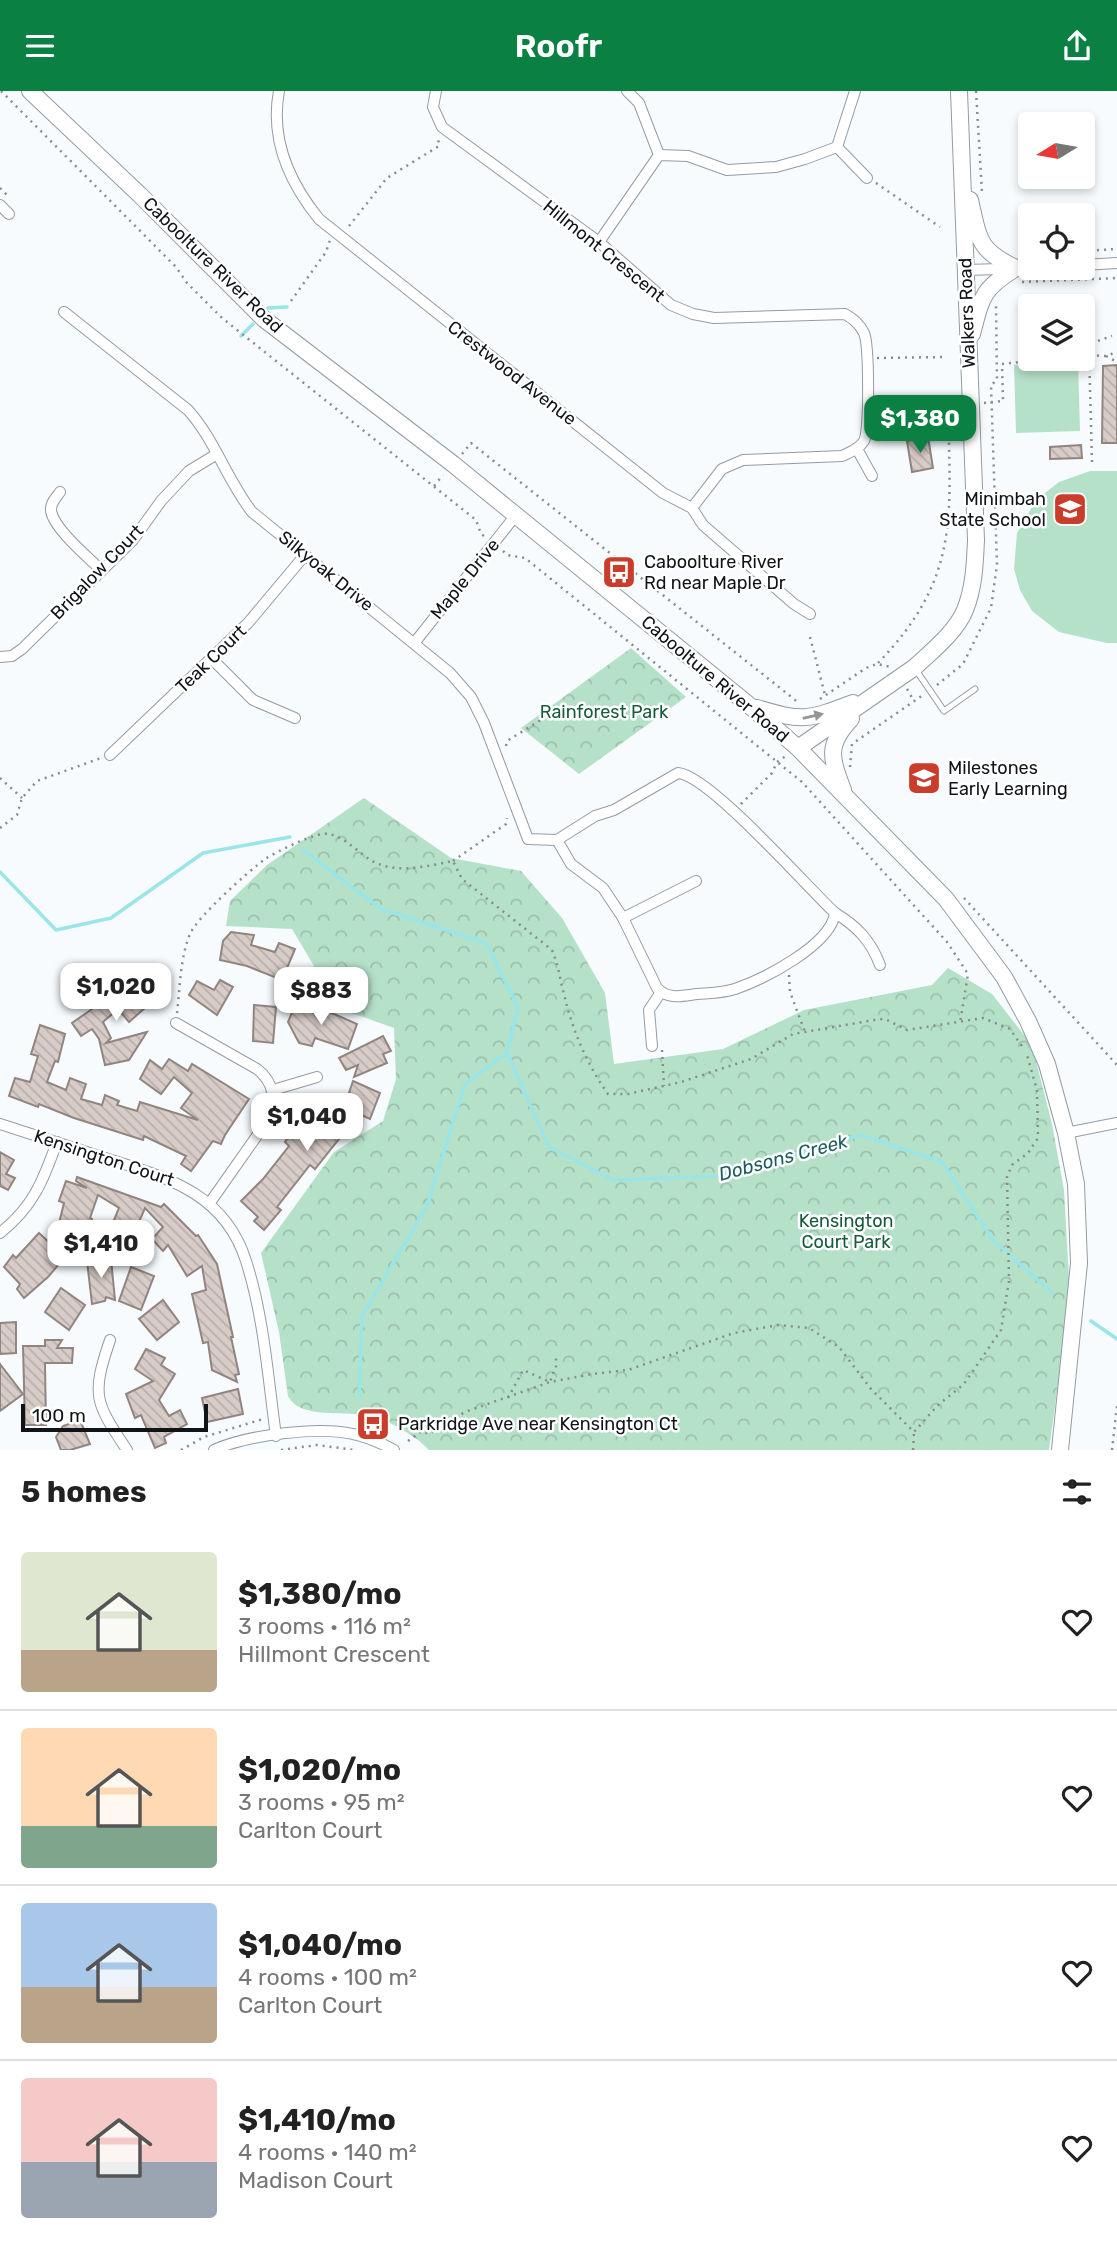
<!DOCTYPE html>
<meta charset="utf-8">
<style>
:root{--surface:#fff;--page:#f2f2f2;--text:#222;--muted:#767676;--line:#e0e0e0;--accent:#0b8043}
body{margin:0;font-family:Rubik,sans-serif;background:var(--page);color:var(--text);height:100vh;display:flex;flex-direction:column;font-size:26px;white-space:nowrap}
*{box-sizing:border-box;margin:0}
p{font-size:23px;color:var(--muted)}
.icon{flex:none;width:38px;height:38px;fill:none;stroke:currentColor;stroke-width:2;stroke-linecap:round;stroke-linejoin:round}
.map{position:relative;height:1359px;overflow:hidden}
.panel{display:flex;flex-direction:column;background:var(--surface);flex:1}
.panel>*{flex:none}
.needle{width:46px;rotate:259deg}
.buttons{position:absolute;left:1018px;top:21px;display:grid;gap:14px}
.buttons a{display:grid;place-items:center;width:77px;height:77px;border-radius:7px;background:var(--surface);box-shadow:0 4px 10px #0003;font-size:35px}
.scale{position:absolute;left:21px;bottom:18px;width:187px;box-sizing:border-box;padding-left:7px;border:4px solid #111417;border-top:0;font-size:19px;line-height:24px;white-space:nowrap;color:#111417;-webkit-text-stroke:5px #fff;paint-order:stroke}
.price{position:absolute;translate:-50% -60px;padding:0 16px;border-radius:14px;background:#fff;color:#222;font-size:23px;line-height:46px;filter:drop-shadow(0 2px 4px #0008)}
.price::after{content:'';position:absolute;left:50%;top:42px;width:21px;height:16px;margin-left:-10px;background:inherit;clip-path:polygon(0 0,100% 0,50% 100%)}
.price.active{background:var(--accent);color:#fff}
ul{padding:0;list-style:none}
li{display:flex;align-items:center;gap:21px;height:175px;padding:0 21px}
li+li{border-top:2px solid var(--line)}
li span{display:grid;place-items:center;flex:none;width:196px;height:140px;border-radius:7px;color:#555}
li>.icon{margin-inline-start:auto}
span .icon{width:84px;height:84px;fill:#fffc;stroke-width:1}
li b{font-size:30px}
h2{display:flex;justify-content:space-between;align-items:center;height:84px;padding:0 21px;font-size:30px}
header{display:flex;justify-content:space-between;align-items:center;height:91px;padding:0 21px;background:var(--accent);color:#fff;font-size:32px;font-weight:600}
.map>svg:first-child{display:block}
</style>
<header><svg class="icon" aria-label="menu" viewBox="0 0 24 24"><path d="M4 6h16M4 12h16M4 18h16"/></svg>Roofr<svg class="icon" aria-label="share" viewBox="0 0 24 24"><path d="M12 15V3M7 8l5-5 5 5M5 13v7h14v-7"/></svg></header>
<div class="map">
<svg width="1117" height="1359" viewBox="0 0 1117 1359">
<defs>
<pattern id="park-crowns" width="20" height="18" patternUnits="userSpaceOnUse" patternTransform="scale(1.75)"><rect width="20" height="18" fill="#b6e1c9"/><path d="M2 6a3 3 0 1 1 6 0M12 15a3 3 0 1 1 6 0" fill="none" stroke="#9bc0ac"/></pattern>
<pattern id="building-back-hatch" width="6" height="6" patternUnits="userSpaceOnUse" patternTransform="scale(1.75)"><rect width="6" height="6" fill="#d8ccc7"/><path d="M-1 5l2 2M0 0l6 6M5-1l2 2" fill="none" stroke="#b8aeaa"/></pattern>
</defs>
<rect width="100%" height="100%" fill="#f7fbfe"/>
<g fill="#b6e1c9">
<path d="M1078 271 1080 340 1016 342 1014 274Z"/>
<path d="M1090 380H1117V552H1107L1059 541 1032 520 1020 499 1014 478 1017 442 1036 409 1059 391Z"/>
</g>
<g fill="url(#park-crowns)">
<path d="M631 557 686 606 579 683 521 637Z"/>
<path d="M364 707 451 767 521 780 562 827 605 902 614 973 723 958 804 919 932 894 948 877 992 903 1032 954 1052 1033 1064 1099 1070 1205 1049 1359H429C417 1346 395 1333 378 1327 351 1317 301 1331 288 1305L279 1241 261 1162 334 1061 383 1030 396 988 394 937 284 898 314 875 292 838 226 835 230 810 267 774Z"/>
</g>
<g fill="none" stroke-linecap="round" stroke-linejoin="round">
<g stroke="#9ae5e7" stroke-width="3.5">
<path d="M268 217 287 216"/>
<path d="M241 245 253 233"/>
<path d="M303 759 381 818 486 852 518 916 507 962 549 1056 613 1089 719 1085 861 1044 942 1071 992 1148 1051 1201"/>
<path d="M0 781 56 839 111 827 203 762 290 746"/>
<path d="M1091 1230 1117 1248"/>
<path d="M359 1307 362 1225 427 1115 465 993 507 962"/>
</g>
</g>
<g fill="url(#building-back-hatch)" stroke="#918581" stroke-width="2">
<path d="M1117 274V352H1102L1103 275Z"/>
<path d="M928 346 933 377 912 381 907 350Z"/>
<path d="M1081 354 1082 367 1050 368V356Z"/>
<path d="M231 841 254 844 251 854 275 861 279 852 295 858 282 889 247 875 220 869 223 850Z"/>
<path d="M220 889 233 896 217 924 189 904 197 890 214 899Z"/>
<path d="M140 892 154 909 129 931 118 918 103 931 111 947 106 952 147 941 129 969 105 974 99 948 92 938 81 945 72 932 102 911 105 915 126 893 133 899Z"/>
<path d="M296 912 325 919 357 933 348 958 315 947 312 955 299 952 288 931Z"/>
<path d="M254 914 276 916 273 952 253 950Z"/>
<path d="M40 934 65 943 58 971 55 970 47 991 66 999 70 987 86 993 81 1008 102 1014 105 1004 119 1010 117 1014 137 1020 140 1011 198 1029 181 1017 192 1002 174 986 161 1003 140 988 150 969 162 978 169 968 188 980 192 973 249 1008 225 1044 221 1053 213 1050 191 1080 181 1073 186 1065 144 1045 143 1049 74 1027 39 1013 38 1016 9 1005 15 987 30 991 38 965 31 963Z"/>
<path d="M383 945 391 960 383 963 387 972 354 986 358 974 346 979 339 967Z"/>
<path d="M353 990 380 1002 370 1028 359 1023 315 1078 310 1074 277 1116 281 1119 264 1139 254 1130 258 1126 241 1110 263 1088 289 1055 285 1051 298 1034 305 1040 325 1016 340 1028Z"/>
<path d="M0 1061 14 1069 6 1083 15 1087 8 1099 0 1095Z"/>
<path d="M77 1086 161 1116 164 1113 196 1145 198 1144 217 1173 233 1246H231L239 1283 235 1284 237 1291 212 1279 208 1251 203 1252 192 1203 206 1199 202 1175 187 1185 168 1154 163 1160 152 1148 163 1136 145 1117 136 1138 114 1129 119 1117 98 1104 90 1127 92 1128 90 1136 77 1151 56 1144 64 1112 59 1110 66 1090 87 1097 76 1090Z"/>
<path d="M39 1142 65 1166 48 1186 24 1207 17 1198 20 1193 4 1176 13 1164 16 1167Z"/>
<path d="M111 1168 115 1209 106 1206 105 1210 92 1213 87 1170Z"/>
<path d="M131 1176 154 1185 141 1219 119 1210Z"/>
<path d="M61 1197 85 1214 69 1239 45 1221Z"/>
<path d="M163 1209 179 1231 157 1249 139 1228Z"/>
<path d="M16 1231V1262L0 1263V1232Z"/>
<path d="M45 1249H62L57 1257H73L72 1272H45L46 1334H25L23 1255H45Z"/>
<path d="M146 1258 165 1267 161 1274 175 1283 159 1309 169 1325 180 1319 187 1333 164 1346 166 1352 155 1357 141 1324 135 1327 126 1303 153 1290 135 1278Z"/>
<path d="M0 1273 23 1303 0 1320Z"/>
<path d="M238 1298 243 1323 207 1331 202 1307Z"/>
<path d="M80 1329 90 1353 70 1359H61L56 1346 63 1335Z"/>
</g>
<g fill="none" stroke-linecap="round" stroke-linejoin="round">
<g stroke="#939ca4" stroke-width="7">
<path id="lane" d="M916 579 944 620 975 598"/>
</g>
<g stroke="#939ca4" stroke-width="12">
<g id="street">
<path d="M279 0C270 48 289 91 319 128L663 402 692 417 703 434 794 513 810 523"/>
<path d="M436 0 433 16 442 36 599 151 671 214 693 223 714 227 845 223C853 228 859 232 864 242 869 253 870 340 864 350 859 358 850 361 842 365L743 369 722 378 692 417"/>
<path d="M627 0 639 12 659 64"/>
<path d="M837 56 867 87"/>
<path d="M0 114 9 123"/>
<path d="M599 151 659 64 688 65 727 79 776 76 805 68 837 56 855 0"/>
<path d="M1083 174 1117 172"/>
<path d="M965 179 1033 177"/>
<path d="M64 221 188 319C215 349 227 389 252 421L450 582 471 606 484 632 528 748 557 749"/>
<path d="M857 358 872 385"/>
<path d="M60 401C56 407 50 412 51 420 54 438 88 466 101 479"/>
<path d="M415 551 516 424"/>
<path d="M0 566 12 565 22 558 133 449 161 410 189 380 217 363"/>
<path d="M212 568 253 609 295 627"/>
<path d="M110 664 248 532 305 464"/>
<path d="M678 682C709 684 807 796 835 822 831 854 764 888 735 898 723 902 709 902 697 903 682 905 668 909 657 897L623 827 603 797 571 773 557 749 595 725 614 719Z"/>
<path d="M835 822C857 835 871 850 880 874"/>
<path d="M623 827 696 790"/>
<path d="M176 932 257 978C274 991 277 1010 268 1029L209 1113"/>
<path d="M652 955 649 919 661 901"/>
<path d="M273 999 317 986"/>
<path d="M0 1033C34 1044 68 1055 102 1066 164 1086 224 1100 246 1170 264 1226 268 1287 276 1345"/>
<path d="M1066 1042 1117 1032"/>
<path d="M0 1142C33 1116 43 1090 57 1051"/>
<path d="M110 1249C91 1305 95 1311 127 1359"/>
<path d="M214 1359C247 1344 318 1335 353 1343 368 1346 381 1352 394 1359"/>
</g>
</g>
<g stroke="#939ca4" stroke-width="18">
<g id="secondary">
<path d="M30 0 140 104 264 228 453 373 750 615 798 657 946 808 1004 886 1028 930 1047 973 1066 1042 1076 1093 1079 1172 1060 1359"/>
<path d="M970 109C979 148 978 160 1016 177"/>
<path d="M972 243C982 205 982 198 1016 177"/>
<path d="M757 617C803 631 808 629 853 612"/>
<path d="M798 657 915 576C932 560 956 541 965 519 974 497 975 472 976 449L959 0"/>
<path d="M843 699C831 667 826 654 851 628"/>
</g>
</g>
<g stroke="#888c8f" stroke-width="2.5" stroke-dasharray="2 5" stroke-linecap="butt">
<path d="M1 0 176 176 187 192 222 227 476 429 481 443 484 445"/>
<path d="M976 0 982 101"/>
<path d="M876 92 940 136"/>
<path d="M0 97 8 105"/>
<path d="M349 135 387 87 439 55 438 46"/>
<path d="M1083 160 1117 158"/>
<path d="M1018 162H1031"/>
<path d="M1022 191 1117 187"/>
<path d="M291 210 326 161 330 149"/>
<path d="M1083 264 1106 265 1117 261"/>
<path d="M1106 265 1117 271"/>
<path d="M877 267 946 266"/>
<path d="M1002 273 1051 268"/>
<path d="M984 312 1003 310 1002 273"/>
<path d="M462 363 471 352 799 612"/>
<path d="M1092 371 1089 259 1092 252 1112 245"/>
<path d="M434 395 443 384"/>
<path d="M503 460 507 464 525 467 802 691 947 851 968 883 960 932"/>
<path d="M810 546 825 604"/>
<path d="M878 572C961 486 950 424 948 314L957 313"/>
<path d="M937 594 963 573 991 517 997 474 991 294 997 289 996 214"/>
<path d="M907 598 914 610"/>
<path d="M820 608 866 577 877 573 891 576"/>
<path d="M506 655 507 650 544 627"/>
<path d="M850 676 852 653 923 604"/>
<path d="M0 687 22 707"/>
<path d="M741 713 772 682 777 671 786 665"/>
<path d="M0 737 17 724 22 707 37 690 101 667"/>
<path d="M453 770 506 733 507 727"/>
<path d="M964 807 1117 974"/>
<path d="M789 884 790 901 805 941"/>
<path d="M177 922C180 897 180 867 190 843 197 826 249 780 265 768 276 761 317 740 329 743 347 747 359 763 374 771 398 783 428 775 453 770L462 788 552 859C559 875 560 890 565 907 573 941 588 975 608 1003H628L681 991 751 968 793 943 880 928 887 929 907 939 983 927 1010 938 1024 958"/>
<path d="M662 959 664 995"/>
<path d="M508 1307 523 1279 550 1291 556 1275V1265"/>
<path d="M408 1350 422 1340 429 1343 465 1321 550 1291 592 1283 628 1279 734 1242 778 1234 809 1237 839 1256 871 1298 914 1341 937 1315 964 1293 1001 1239 1009 1190 1007 1086 1012 1074 1028 1062 1038 1047 1037 999 1027 964"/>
<path d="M181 1359 204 1346 263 1328"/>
<path d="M281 1359 317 1354 355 1359"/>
<path d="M913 1359 914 1341"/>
<path d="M1112 1359 1117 1315"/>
</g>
<use href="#lane" stroke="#fff" stroke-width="5"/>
<use href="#street" stroke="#fff" stroke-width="10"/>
<use href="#secondary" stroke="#fff" stroke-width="16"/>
</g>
<defs><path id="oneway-solid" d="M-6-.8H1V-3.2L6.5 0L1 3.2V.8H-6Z" transform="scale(1.75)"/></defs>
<use fill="#949597" href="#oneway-solid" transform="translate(813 625) rotate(-13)"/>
<defs>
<g id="school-square" transform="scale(1.75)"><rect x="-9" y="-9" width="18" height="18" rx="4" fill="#ca3d2b" stroke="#fff"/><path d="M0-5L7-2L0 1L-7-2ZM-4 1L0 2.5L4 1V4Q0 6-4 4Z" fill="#fff"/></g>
<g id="bus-square" transform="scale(1.75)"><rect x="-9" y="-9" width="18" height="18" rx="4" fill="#ca3d2b" stroke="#fff"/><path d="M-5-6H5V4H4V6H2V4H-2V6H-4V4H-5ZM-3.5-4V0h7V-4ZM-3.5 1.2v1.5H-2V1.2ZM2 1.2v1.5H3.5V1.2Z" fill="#fff"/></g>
</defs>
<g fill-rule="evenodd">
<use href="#school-square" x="1070" y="418"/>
<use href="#bus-square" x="619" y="481"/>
<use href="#school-square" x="924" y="687"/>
<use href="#bus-square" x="373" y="1333"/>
</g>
<g text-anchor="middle" stroke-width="5" stroke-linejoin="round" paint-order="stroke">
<g font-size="18" fill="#111417" stroke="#fff">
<text transform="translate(604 160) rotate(39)" y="6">Hillmont Crescent</text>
<text transform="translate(213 174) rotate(44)" y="6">Caboolture River Road</text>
<text transform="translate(967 222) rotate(-92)" y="6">Walkers Road</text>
<text transform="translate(512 282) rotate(38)" y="6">Crestwood Avenue</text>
<text transform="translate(326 480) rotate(39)" y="6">Silkyoak Drive</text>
<text transform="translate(97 481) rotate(-46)" y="6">Brigalow Court</text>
<text transform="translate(465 488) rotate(-51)" y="6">Maple Drive</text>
<text transform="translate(211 568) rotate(-44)" y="6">Teak Court</text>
<text transform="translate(715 588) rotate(40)" y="6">Caboolture River Road</text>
<text transform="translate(104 1067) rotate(18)" y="6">Kensington Court</text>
</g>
<g font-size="18" fill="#111417" stroke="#fff" text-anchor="start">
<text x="1046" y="414" text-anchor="end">Minimbah<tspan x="1046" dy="21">State School</tspan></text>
<text x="644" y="477">Caboolture River<tspan x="644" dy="21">Rd near Maple Dr</tspan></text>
<text x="948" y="683">Milestones<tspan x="948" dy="21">Early Learning</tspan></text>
<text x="398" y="1339">Parkridge Ave near Kensington Ct</text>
</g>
<g font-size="18" fill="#175a3d" stroke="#fff">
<text x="604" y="627">Rainforest Park</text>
<text x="846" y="1136">Kensington<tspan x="846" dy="21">Court Park</tspan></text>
</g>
<g font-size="19" font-style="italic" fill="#1d5b5d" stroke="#fff">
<text transform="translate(783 1066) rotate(-15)" y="7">Dobsons Creek</text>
</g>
</g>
</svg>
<div class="buttons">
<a><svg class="needle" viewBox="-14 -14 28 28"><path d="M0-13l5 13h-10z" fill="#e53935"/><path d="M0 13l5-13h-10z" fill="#767676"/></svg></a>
<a><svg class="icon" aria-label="locate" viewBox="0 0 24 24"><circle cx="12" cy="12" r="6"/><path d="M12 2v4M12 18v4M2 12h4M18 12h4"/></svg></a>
<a><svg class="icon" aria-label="layers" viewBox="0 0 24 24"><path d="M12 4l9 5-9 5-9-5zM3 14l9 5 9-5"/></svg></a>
</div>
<div class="scale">100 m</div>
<b class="price active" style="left:920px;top:364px">$1,380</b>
<b class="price" style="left:116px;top:932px">$1,020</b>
<b class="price" style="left:321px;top:936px">$883</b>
<b class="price" style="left:307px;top:1062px">$1,040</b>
<b class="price" style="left:101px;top:1189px">$1,410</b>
</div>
<section class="panel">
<h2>5 homes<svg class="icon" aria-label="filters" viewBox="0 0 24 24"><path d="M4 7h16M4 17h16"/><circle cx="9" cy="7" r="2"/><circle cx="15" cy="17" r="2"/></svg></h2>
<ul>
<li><span style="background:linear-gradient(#dfe7d0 70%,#b9a48a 0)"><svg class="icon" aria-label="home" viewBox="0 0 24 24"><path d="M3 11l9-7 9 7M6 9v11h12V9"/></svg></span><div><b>$1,380/mo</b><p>3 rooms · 116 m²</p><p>Hillmont Crescent</p></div><svg class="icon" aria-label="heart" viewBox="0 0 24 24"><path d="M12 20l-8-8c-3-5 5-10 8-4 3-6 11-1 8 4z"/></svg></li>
<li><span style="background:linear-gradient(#ffd9b3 70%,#7fa58c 0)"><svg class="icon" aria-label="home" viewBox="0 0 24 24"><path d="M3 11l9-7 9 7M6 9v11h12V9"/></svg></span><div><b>$1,020/mo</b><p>3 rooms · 95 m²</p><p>Carlton Court</p></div><svg class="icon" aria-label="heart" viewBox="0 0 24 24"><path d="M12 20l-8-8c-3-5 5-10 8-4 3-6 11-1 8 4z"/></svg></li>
<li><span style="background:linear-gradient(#a9c7e8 60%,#b9a48a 0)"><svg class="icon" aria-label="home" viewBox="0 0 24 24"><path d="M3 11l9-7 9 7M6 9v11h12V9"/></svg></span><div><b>$1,040/mo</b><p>4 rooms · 100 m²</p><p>Carlton Court</p></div><svg class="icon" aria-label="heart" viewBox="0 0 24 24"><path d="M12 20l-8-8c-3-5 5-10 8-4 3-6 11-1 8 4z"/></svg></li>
<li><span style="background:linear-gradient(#f6c9c9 60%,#9aa5b1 0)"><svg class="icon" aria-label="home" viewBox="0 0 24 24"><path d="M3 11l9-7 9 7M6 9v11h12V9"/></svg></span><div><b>$1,410/mo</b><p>4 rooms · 140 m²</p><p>Madison Court</p></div><svg class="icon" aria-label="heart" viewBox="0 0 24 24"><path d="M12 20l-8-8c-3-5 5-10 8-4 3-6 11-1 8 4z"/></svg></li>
</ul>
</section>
